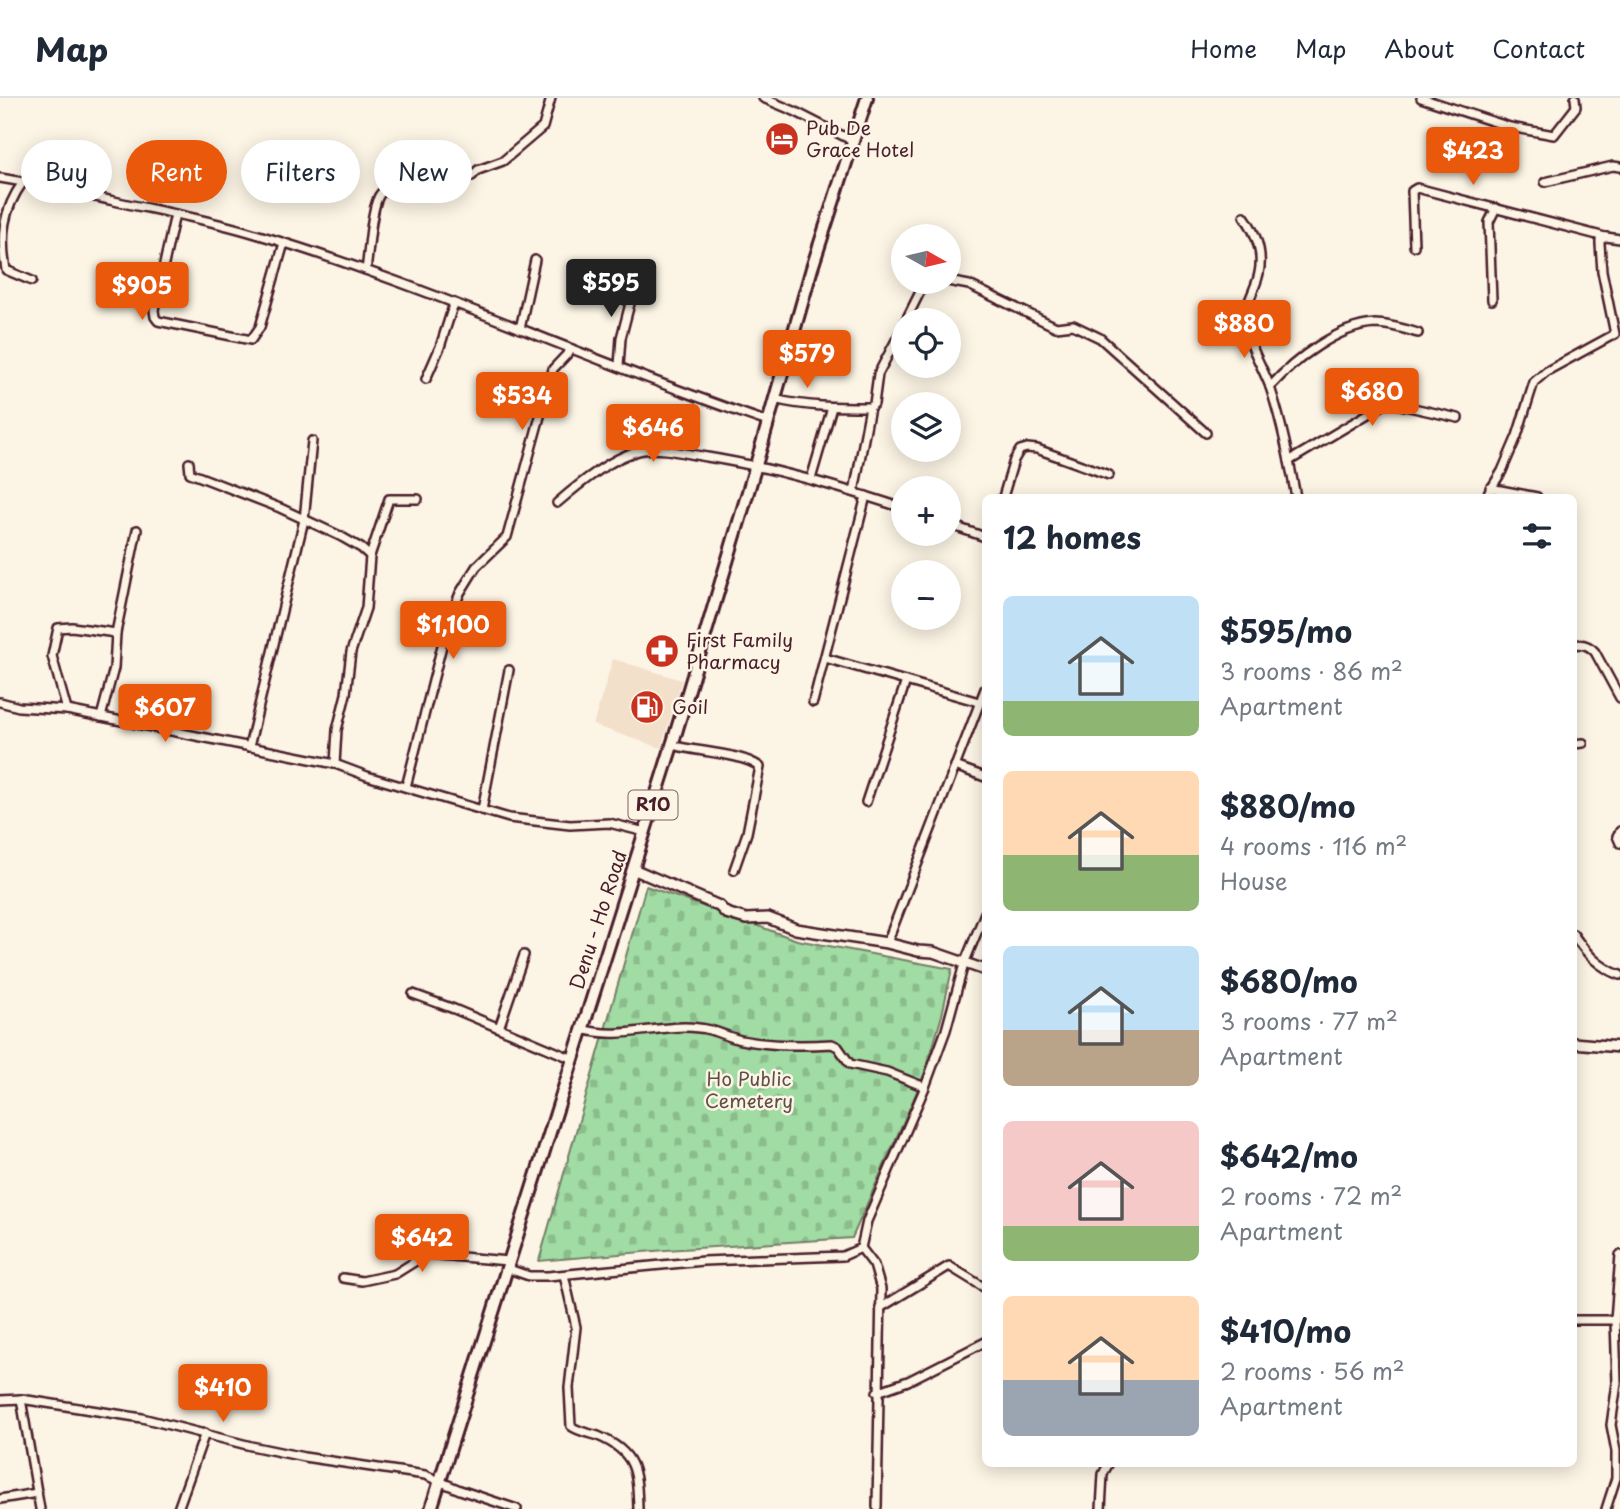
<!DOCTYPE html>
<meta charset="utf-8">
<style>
:root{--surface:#fff;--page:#f2f2f3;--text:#1f2937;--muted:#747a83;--line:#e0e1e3;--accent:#ea580c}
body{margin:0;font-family:"Playpen Sans",sans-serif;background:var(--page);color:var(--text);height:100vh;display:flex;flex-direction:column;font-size:26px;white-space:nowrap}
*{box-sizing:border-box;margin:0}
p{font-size:23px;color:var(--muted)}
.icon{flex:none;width:38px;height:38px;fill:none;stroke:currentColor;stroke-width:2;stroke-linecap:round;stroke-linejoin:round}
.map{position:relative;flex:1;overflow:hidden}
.sheet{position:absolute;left:982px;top:396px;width:595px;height:973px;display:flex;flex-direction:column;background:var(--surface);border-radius:10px;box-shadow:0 4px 18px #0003}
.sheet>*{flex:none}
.banner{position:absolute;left:21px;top:42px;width:665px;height:63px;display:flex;gap:14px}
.needle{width:46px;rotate:98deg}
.controls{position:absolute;left:891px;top:126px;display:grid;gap:14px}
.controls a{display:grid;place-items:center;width:70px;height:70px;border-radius:50%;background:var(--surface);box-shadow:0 4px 18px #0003;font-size:35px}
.price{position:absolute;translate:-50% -60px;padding:0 16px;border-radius:7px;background:var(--accent);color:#fff;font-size:23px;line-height:46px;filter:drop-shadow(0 2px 4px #0008)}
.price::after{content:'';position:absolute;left:50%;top:42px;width:21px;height:16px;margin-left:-10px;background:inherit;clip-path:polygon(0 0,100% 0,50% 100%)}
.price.current{background:#222;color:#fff}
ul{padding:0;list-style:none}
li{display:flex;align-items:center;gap:21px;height:175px;padding:0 21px}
li span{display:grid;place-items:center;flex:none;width:196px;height:140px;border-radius:10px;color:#555}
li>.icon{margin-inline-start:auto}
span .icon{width:84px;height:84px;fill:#fffc;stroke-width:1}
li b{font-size:30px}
h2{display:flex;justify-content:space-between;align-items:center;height:84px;padding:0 21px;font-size:30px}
.chip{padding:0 24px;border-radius:32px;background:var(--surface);box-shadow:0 4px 18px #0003;font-size:24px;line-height:63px}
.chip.current{background:var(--accent);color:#fff}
header{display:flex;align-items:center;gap:42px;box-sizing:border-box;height:98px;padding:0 35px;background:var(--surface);border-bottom:2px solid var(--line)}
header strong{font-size:33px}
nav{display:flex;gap:38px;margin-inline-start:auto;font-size:24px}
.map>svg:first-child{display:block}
</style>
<header>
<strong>Map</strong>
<nav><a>Home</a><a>Map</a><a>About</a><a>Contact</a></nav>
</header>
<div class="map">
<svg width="1620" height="1411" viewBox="0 0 1620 1411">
<defs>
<pattern id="cemetery-stones" width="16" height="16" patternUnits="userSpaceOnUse" patternTransform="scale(1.75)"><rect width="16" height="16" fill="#a0dca3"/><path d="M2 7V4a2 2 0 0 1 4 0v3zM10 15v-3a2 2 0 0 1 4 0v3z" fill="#8bbc8c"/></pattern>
</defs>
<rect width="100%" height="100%" fill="#fcf5e5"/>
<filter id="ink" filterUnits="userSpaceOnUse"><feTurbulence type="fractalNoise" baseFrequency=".0143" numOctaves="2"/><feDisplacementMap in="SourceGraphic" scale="14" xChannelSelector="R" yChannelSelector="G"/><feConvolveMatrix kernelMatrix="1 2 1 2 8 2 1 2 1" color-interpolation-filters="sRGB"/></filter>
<g filter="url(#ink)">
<path fill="#f3e0cb" d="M613 561 682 582 661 650 593 627Z"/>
<path fill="url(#cemetery-stones)" stroke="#757e67" stroke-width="2" d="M646 788 797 842 952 871 942 917 926 973 852 1140 666 1152 539 1163Z"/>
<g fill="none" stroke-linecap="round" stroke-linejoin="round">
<g stroke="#4a1f2b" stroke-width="12">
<g id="minor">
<path d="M763 0 794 13 853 43"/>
<path d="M1421 0 1510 29 1554 37 1576 9 1575 0"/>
<path d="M0 80C38 86 76 95 114 103 160 113 205 121 249 134 426 186 593 265 768 324"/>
<path d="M23 84C3 112 0 138 6 172L32 183"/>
<path d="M1545 84 1613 68 1620 69"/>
<path d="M175 116 154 212 155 219 158 223 251 242 260 229 284 145"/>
<path d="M1244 118C1259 139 1266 162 1255 188 1251 199 1244 212 1245 224 1245 240 1264 272 1270 289 1282 325 1289 362 1296 399"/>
<path d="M1414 148 1412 93 1417 90 1605 139"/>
<path d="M366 172C369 155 371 105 381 95L425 78H472L478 72 503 63 543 29 551 0"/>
<path d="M948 183 969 187 1056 229 1073 227 1100 240 1206 335"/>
<path d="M1492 202 1489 124 1496 110"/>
<path d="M906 222 923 188 939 184"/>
<path d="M520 231 535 162"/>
<path d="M619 268 621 240 637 179"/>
<path d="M426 281 440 249 454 205"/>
<path d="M1270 289C1294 262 1338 228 1375 226 1389 226 1404 231 1418 235"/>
<path d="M774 301C805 309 838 309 870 309L874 306 878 276 903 229"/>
<path d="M1289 363 1383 307 1391 305 1458 320"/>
<path d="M189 365 190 375 280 410 340 438 361 450 370 458 366 510 351 554 346 596 337 632 335 666"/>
<path d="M811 381 832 309"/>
<path d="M1490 390 1537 399"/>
<path d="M854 394 870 309"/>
<path d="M1003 399 1014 362 1020 352 1027 350 1037 351 1109 377"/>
<path d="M1486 399 1502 373 1517 338 1534 284 1547 273 1615 236 1602 173 1600 146V142L1606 139 1620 141"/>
<path d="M557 405C579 386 614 357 643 352 661 349 683 355 701 358 771 369 836 388 903 410"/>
<path d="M948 426 985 439"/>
<path d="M370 458 389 401H418"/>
<path d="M1573 547C1582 545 1589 547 1595 554L1620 600"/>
<path d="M825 560 979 604"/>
<path d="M0 604 19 609 67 612 335 666 367 678 509 720 570 727 609 725 645 734"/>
<path d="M813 604 866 398"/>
<path d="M67 612 52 558 58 530 72 529 116 535"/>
<path d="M101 619 114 570 116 535 137 432"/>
<path d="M1573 646 1583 645"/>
<path d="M672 647C696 654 743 655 760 669L747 735 734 772"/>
<path d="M249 649 304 422 312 343"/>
<path d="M955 668 985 679"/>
<path d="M406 689 447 528 460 495 476 469 507 439 553 271 572 251"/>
<path d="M866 704 906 583"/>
<path d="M482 712 509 572"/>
<path d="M1620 733 1617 738 1620 745"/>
<path d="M1573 836C1586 855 1598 869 1620 877"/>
<path d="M887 845 985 591"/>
<path d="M413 896 454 911 573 961"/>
<path d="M499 930 524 857"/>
<path d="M582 931C621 943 660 925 699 930 714 931 727 939 741 942 772 948 800 948 832 946L838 949 850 966 887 974 925 989"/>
<path d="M506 1170 529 1178H548L703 1163 843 1158 861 1150"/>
<path d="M564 1177 576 1229 569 1290 571 1328C579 1334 589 1335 598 1338 636 1354 637 1373 638 1411"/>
<path d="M343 1180 362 1183 395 1176 427 1156 508 1163"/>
<path d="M880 1210 949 1168 985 1190"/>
<path d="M1573 1222H1615"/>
<path d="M877 1294 908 1283 985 1244"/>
<path d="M21 1301 40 1411"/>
<path d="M0 1302 21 1301 142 1320 251 1348 304 1359 425 1377 460 1392 517 1411"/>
<path d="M0 1401 37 1395"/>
<path d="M877 1409 881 1191 874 1167 861 1150 867 1123 925 989 946 932 964 866 985 815"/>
<path d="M178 1411 205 1335"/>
<path d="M1101 1411 1103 1376 1109 1365"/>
<path d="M1606 1411 1616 1380V1353L1611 1327 1617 1285 1615 1222 1620 1157"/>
</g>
</g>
<g stroke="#4a1f2b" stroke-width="14">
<g id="tertiary">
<path d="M633 771 719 808 726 815 746 821 768 820 796 831 887 845 918 853 933 854 985 872"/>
<path d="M1573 945 1620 949"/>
</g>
</g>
<g stroke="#4a1f2b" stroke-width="16">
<path id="primary" d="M431 1411 674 641 756 367 812 170 867 0"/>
</g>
<use href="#minor" stroke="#fcf5e5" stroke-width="7"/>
<use href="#tertiary" stroke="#fcf5e5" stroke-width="9"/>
<use href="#primary" stroke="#fcf5e5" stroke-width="10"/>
</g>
</g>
<defs>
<g id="hotel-disc" transform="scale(1.75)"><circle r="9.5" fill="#c8321e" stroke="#fcf5e5"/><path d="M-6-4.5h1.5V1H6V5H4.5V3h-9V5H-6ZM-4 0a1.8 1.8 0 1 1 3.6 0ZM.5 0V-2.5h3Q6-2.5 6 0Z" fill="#fff"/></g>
<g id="pharmacy-disc" transform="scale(1.75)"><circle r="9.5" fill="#c8321e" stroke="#fcf5e5"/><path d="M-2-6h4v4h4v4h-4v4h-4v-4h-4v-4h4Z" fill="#fff"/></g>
<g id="fuel-disc" transform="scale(1.75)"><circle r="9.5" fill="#c8321e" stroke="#fcf5e5"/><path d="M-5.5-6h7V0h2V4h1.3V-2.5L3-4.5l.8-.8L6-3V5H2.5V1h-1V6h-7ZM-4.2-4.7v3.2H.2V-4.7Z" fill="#fff"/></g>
</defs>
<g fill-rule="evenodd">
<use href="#hotel-disc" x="782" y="41"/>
<use href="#pharmacy-disc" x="662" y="553"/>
<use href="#fuel-disc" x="647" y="609"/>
</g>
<g text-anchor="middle" stroke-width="5" stroke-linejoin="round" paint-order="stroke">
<rect fill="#fcf5e5" stroke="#7f5f63" stroke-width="2" x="628.5" y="692.5" width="49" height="29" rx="5"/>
<g font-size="18" font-weight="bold" fill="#4a1f2b">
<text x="653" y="713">R10</text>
</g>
<g font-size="19" fill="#4a1f2b" stroke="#fcf5e5" text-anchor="start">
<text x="806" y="37">Pub De<tspan x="806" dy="22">Grace Hotel</tspan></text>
<text x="686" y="549">First Family<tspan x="686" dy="22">Pharmacy</tspan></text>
<text x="672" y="616">Goil</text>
</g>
<g font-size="19" fill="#4a1f2b" stroke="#fcf5e5">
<text transform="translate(598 822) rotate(-72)" y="7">Denu - Ho Road</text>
</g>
<g font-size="19" fill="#604e49" stroke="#fcf5e5">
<text x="749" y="988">Ho Public<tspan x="749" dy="22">Cemetery</tspan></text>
</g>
</g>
</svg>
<div class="controls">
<a><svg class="needle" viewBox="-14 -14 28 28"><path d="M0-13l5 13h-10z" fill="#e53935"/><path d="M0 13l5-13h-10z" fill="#747a83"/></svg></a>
<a><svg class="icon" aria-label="locate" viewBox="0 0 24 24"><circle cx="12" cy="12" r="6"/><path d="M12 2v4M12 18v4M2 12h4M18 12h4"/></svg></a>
<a><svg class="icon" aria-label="layers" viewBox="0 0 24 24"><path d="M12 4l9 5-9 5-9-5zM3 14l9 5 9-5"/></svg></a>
<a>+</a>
<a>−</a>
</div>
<b class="price" style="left:1473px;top:89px">$423</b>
<b class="price current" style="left:611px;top:221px">$595</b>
<b class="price" style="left:142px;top:224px">$905</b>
<b class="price" style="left:1244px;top:262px">$880</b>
<b class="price" style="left:807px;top:292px">$579</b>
<b class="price" style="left:1372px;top:330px">$680</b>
<b class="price" style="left:522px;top:334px">$534</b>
<b class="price" style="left:653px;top:366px">$646</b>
<b class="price" style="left:453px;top:563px">$1,100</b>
<b class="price" style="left:165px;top:646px">$607</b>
<b class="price" style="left:422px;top:1176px">$642</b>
<b class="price" style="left:223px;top:1326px">$410</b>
<div class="banner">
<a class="chip">Buy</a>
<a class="chip current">Rent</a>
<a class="chip">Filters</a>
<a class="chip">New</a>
</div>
<section class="sheet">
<h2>12 homes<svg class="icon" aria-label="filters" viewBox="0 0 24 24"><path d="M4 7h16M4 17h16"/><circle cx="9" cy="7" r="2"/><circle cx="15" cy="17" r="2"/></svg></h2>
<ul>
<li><span style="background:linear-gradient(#bfe0f5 75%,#8fb573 0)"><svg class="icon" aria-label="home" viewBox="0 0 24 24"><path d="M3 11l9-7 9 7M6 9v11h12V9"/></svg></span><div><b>$595/mo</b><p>3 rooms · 86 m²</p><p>Apartment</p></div></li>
<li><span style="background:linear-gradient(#ffd9b3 60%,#8fb573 0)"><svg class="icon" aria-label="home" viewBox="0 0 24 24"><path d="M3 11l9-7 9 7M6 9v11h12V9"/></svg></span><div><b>$880/mo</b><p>4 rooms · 116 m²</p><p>House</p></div></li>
<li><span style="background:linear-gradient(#bfe0f5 60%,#b9a48a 0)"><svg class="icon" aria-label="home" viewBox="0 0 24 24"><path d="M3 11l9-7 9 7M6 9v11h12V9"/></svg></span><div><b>$680/mo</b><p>3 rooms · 77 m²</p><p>Apartment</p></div></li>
<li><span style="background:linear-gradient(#f6c9c9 75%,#8fb573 0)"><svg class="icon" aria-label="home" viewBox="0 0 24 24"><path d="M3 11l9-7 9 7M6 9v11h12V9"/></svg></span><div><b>$642/mo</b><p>2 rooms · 72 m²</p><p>Apartment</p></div></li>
<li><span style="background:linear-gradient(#ffd9b3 60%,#9aa5b1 0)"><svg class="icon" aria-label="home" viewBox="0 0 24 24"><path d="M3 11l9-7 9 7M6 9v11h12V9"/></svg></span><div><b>$410/mo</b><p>2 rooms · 56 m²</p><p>Apartment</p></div></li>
</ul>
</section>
</div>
